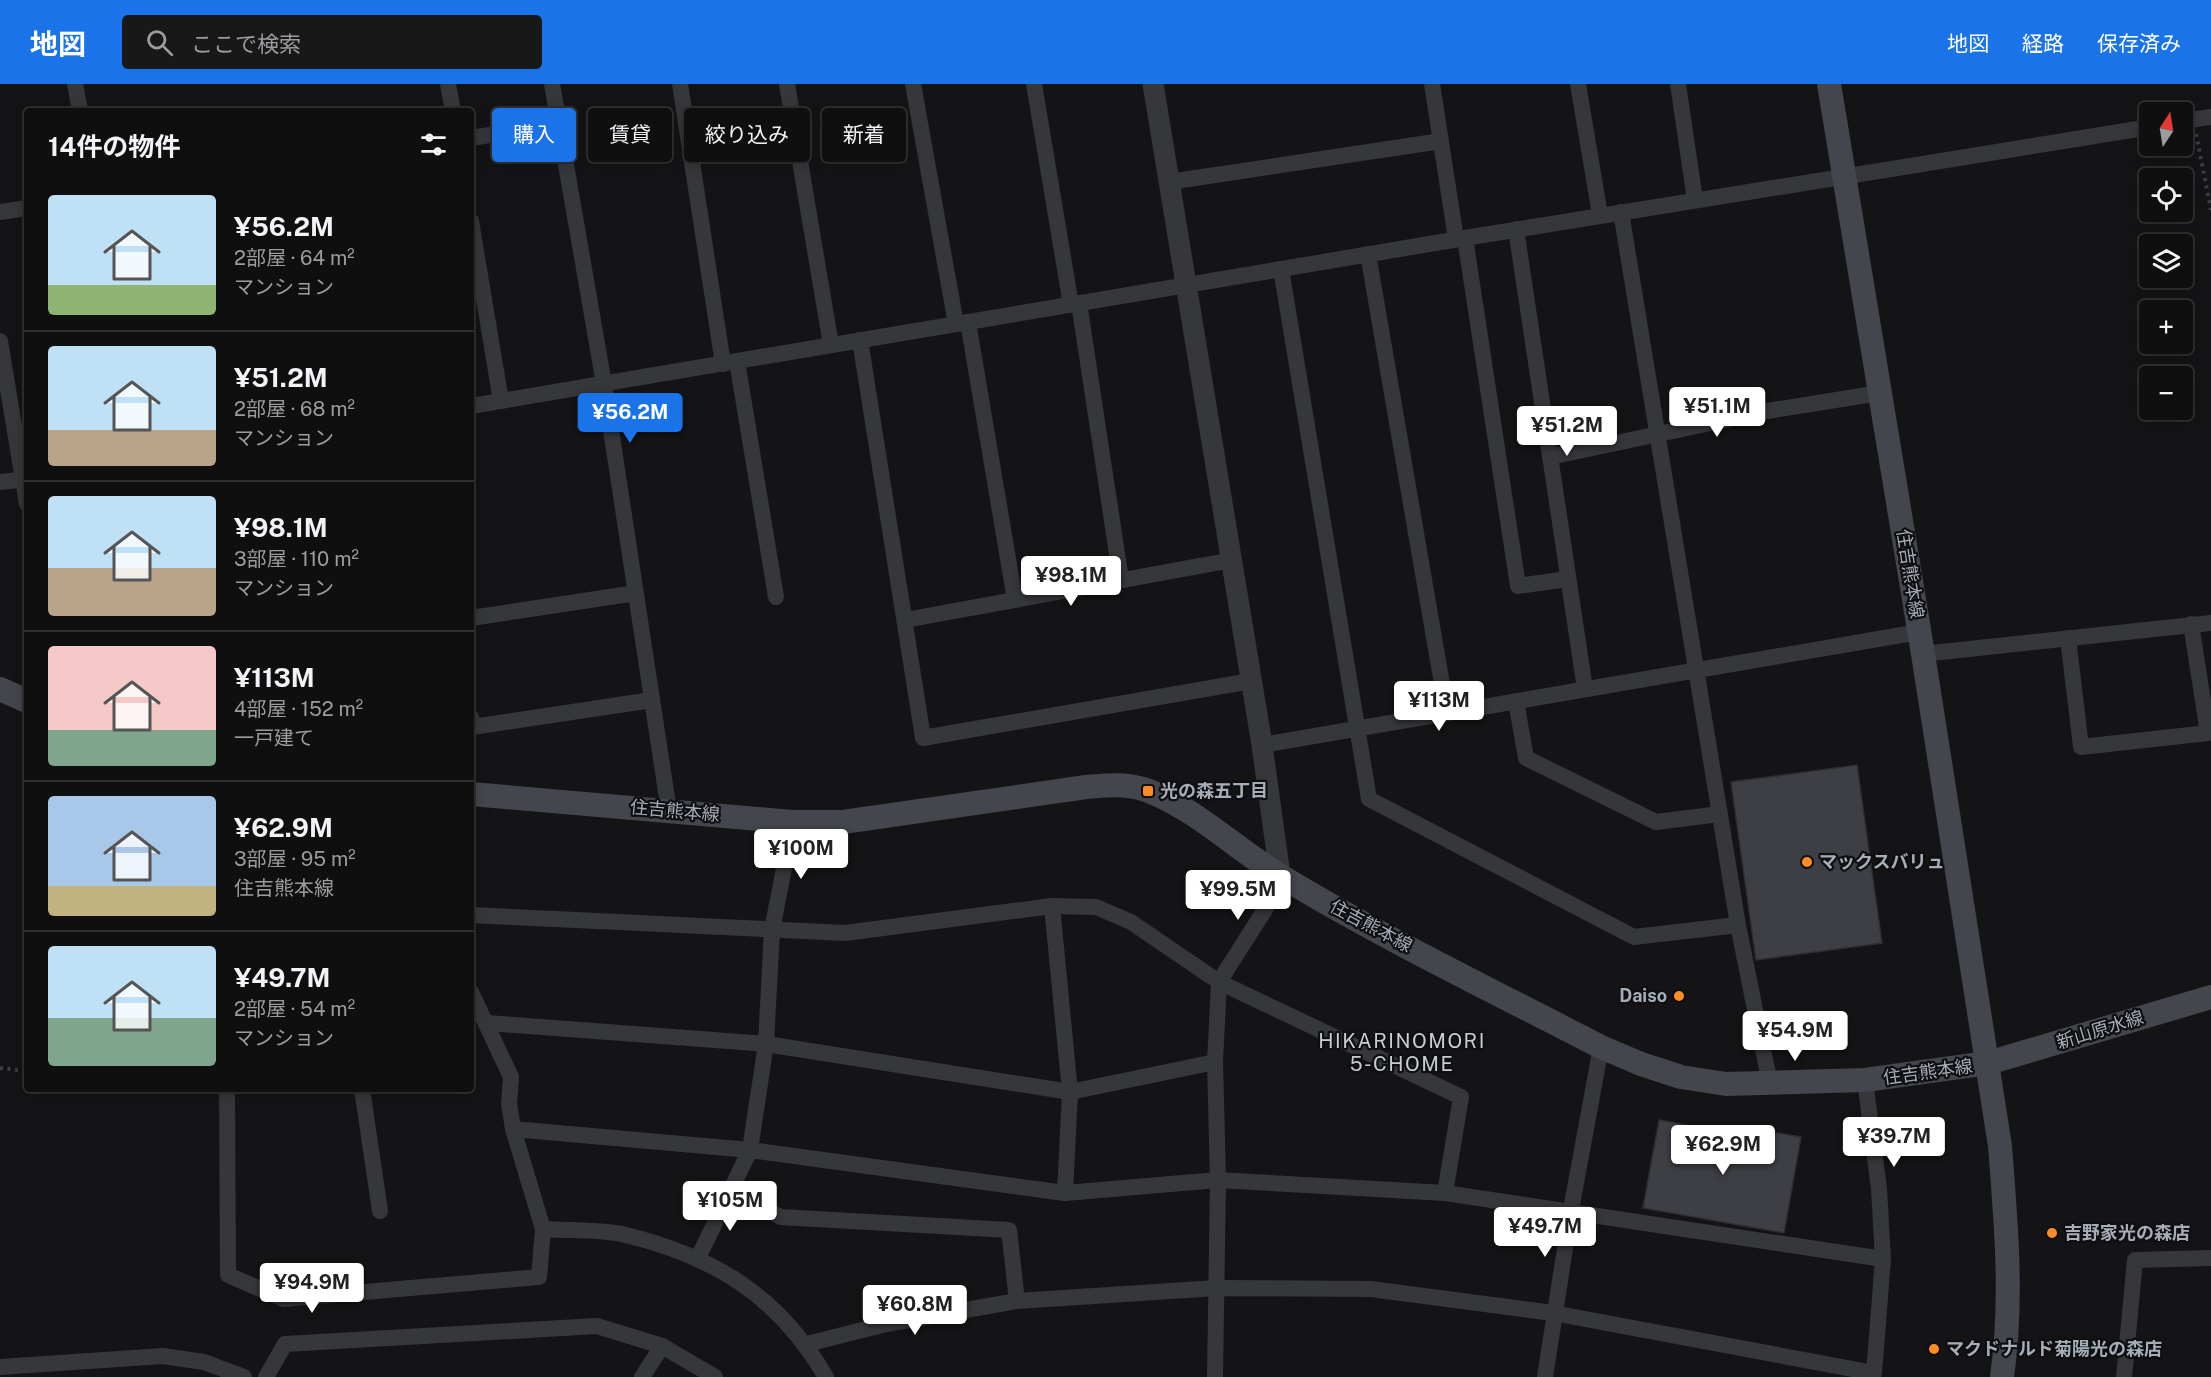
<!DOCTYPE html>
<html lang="ja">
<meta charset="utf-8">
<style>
:root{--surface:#0f0f10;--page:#181819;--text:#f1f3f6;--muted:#9b9c9f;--line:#2f2f30;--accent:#1a73e8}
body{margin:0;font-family:"Public Sans","Noto Sans JP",sans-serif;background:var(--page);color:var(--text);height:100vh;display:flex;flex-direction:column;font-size:22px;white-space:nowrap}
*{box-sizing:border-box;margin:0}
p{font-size:20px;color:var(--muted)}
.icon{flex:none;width:33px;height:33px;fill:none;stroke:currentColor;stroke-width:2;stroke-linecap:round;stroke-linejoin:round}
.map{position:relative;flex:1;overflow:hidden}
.side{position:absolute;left:24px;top:24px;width:450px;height:984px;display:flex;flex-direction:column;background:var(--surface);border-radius:6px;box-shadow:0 3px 15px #0003,0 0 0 2px var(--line)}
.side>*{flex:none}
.banner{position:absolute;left:492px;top:24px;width:570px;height:54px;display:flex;gap:12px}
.needle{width:39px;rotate:12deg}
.controls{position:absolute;left:2139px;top:18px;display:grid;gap:12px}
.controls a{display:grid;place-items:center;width:54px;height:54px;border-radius:6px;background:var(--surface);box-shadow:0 3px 15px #0003,0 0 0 2px var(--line);font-size:30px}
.price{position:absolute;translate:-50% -51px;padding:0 14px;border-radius:6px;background:#fff;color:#222;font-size:20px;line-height:39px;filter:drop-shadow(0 2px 3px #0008)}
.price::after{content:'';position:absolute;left:50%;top:36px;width:18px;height:14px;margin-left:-9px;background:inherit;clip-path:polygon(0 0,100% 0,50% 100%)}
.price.current{background:var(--accent);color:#fff}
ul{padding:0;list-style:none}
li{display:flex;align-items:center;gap:18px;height:150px;padding:0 24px}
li+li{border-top:2px solid var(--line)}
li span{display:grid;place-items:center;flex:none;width:168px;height:120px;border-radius:6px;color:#555}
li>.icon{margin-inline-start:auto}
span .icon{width:72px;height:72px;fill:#fffc;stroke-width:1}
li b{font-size:26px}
h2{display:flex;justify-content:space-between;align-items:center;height:72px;padding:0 24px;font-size:26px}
.chip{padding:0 21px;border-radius:6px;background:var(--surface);box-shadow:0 3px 15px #0003,0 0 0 2px var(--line);font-size:21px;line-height:54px}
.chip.current{background:var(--accent);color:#fff}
header{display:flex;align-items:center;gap:36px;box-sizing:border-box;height:84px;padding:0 30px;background:var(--accent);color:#fff}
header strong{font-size:28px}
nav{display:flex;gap:33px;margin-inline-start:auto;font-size:21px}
.search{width:420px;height:54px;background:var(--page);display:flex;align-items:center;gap:15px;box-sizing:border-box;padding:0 21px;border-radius:6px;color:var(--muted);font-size:22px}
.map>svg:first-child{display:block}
</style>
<header>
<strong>地図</strong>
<div class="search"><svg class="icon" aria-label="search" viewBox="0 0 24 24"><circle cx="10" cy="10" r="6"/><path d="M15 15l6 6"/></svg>ここで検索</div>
<nav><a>地図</a><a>経路</a><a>保存済み</a></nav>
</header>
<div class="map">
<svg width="2211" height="1293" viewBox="0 0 2211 1293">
<rect width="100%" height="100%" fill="#141416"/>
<g fill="#3e3f44" stroke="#2e2f32" stroke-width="1.5">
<path d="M1857 681 1882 859 1756 876 1731 698Z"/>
<path d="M1659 1036 1771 1056 1772 1048 1801 1053 1784 1149 1643 1124Z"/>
</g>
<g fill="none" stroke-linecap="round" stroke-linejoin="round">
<g stroke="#3b3e42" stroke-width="4" stroke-dasharray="3 4.5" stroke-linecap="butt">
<path d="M2196 50 2211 126"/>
<path d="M0 984 27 987"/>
</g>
<g stroke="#35373b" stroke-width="16">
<path d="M75 0 80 27"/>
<path d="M448 0 453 27"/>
<path d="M552 0 604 300 669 727"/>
<path d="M680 0 723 280"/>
<path d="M787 0 831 261"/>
<path d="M913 0 956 240"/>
<path d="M1034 0 1071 221"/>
<path d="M1432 0 1456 155"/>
<path d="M1578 0 1600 131"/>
<path d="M1678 0 1695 116"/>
<path d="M2182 37 2211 33"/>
<path d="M471 54 558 40"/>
<path d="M1169 98 1441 57"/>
<path d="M0 128 27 124"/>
<path d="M1621 128 1738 841 1770 1000"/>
<path d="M471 137 501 317"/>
<path d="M1516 145 1585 605"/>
<path d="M1465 154 1518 502 1568 495"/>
<path d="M1368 170 1447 629"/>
<path d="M1281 185 1369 715 1634 853 1738 841"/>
<path d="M1079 219 1121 496"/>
<path d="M968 238 1015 516"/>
<path d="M860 256 923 654 1251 597"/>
<path d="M0 257 27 420"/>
<path d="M737 277 776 513"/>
<path d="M471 322 1465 154 2150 43"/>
<path d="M1550 373 1767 327 1880 309"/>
<path d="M0 398 27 395"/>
<path d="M471 534 636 509"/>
<path d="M905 536 1232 476"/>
<path d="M2068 554 2081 663 2208 649 2191 540"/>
<path d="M1923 570 2211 539"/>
<path d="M1516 617 1526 674 1656 738 1720 730"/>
<path d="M471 633 472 643 652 616"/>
<path d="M1262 661 1919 548"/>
<path d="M1052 822 1070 1008 1065 1109"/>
<path d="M471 831 845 849 1052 822 1096 823 1131 838 1219 898 1461 1013 1445 1109"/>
<path d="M488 939 766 960 1070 1008 1215 978"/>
<path d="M227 1005 228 1191 283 1215 539 1193 543 1145 513 1045 509 1019 511 993 471 908"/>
<path d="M362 1005 380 1127"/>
<path d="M513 1045 750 1066 1065 1109 1218 1096 1445 1109 1883 1175"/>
<path d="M730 1108 781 1133 1009 1146 1017 1217"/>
<path d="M543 1145C570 1147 600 1145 626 1151 716 1173 779 1213 826 1293"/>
<path d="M698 1174 750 1066 766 960 772 846 793 738"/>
<path d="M807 1260 886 1240 1017 1217 1217 1204 1371 1205 1553 1229 1874 1289 1883 1175 1879 1105 1865 996"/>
<path d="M0 1283 163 1272 204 1278 244 1293"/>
<path d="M266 1293 285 1260 597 1242 662 1262 715 1293"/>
<path d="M642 1293 662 1262"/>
<path d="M1215 1293 1218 1096 1215 978 1219 898 1285 794"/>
<path d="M1545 1293 1571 1126 1601 963"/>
<path d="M2124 1293 2135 1176 2211 1174"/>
</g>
<path stroke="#35373b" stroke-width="21" d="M1153 0 1262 661 1280 791"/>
<g stroke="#43464c" stroke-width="24">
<path d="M1829 0 1923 570 2000 1062C2006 1138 2013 1217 2002 1293"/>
<path d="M0 605 27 617"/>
<path d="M471 710 793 738H843L1086 703C1107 701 1129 699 1149 707 1197 726 1235 764 1279 791 1383 854 1493 907 1601 963L1641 980 1681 993 1726 1000 1865 996 1988 979 2211 913"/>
</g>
</g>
<g fill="#ff8c23" stroke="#0f0f11" stroke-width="2">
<rect x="1142" y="701" width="12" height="12" rx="3"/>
<circle cx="1807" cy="778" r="6"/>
<circle cx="1679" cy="912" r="6"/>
<circle cx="2052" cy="1149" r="6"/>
<circle cx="1934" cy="1265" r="6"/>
</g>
<g text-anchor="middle" stroke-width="4.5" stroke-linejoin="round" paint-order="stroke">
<g font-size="18" fill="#a5aeb8" stroke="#0f0f11">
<text transform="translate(1910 490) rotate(81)" y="6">住吉熊本線</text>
<text transform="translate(675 727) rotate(5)" y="6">住吉熊本線</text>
<text transform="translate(1371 842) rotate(28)" y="6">住吉熊本線</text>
<text transform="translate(2100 946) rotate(-17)" y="6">新山原水線</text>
<text transform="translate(1928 988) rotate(-8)" y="6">住吉熊本線</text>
</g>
<g font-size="18" font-weight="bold" fill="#a5aeb8" stroke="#0f0f11" text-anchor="start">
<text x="1160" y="713">光の森五丁目</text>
<text x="1819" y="784">マックスバリュ</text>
<text x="1667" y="918" text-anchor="end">Daiso</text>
<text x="2064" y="1155">吉野家光の森店</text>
<text x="1946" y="1271">マクドナルド菊陽光の森店</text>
</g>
<g font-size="20" letter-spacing="1.5" fill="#c6ccd3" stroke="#0f0f11">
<text x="1402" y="964">HIKARINOMORI<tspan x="1402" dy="23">5-CHOME</tspan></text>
</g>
</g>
</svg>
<div class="controls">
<a><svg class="needle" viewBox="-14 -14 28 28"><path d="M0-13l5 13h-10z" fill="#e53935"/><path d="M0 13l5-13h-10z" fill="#9b9c9f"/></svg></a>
<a><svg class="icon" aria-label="locate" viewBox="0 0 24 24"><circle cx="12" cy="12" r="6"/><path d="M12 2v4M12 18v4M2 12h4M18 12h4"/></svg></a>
<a><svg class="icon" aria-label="layers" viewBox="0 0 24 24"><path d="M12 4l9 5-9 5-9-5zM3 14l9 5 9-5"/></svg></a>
<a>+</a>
<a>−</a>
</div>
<b class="price" style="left:1717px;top:354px">¥51.1M</b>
<b class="price current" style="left:630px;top:360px">¥56.2M</b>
<b class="price" style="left:1567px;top:373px">¥51.2M</b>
<b class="price" style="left:1071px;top:523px">¥98.1M</b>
<b class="price" style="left:1439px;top:648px">¥113M</b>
<b class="price" style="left:801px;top:796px">¥100M</b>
<b class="price" style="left:1238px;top:837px">¥99.5M</b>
<b class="price" style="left:1795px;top:978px">¥54.9M</b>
<b class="price" style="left:1894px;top:1084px">¥39.7M</b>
<b class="price" style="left:1723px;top:1092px">¥62.9M</b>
<b class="price" style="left:730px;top:1148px">¥105M</b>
<b class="price" style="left:1545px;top:1174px">¥49.7M</b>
<b class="price" style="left:312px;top:1230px">¥94.9M</b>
<b class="price" style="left:915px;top:1252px">¥60.8M</b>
<div class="banner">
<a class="chip current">購入</a>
<a class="chip">賃貸</a>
<a class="chip">絞り込み</a>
<a class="chip">新着</a>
</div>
<section class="side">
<h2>14件の物件<svg class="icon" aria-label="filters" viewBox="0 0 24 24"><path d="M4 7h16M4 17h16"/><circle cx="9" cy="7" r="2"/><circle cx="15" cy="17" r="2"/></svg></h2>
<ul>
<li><span style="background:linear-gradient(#bfe0f5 75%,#8fb573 0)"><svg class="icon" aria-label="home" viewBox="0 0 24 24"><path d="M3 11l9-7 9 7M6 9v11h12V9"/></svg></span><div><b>¥56.2M</b><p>2部屋 · 64 m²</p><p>マンション</p></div></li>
<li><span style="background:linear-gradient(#bfe0f5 70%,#b9a48a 0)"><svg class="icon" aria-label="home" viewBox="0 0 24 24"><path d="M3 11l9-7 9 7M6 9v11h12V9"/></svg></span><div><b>¥51.2M</b><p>2部屋 · 68 m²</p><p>マンション</p></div></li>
<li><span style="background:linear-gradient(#bfe0f5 60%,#b9a48a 0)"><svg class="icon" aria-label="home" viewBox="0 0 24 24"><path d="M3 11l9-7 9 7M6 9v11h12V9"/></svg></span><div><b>¥98.1M</b><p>3部屋 · 110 m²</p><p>マンション</p></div></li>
<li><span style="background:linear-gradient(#f6c9c9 70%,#7fa58c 0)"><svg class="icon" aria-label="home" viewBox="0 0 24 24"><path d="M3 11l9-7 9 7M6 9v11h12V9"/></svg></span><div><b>¥113M</b><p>4部屋 · 152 m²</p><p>一戸建て</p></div></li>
<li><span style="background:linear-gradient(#a9c7e8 75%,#c2b280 0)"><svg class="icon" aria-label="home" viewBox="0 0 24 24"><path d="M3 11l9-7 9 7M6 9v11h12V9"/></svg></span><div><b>¥62.9M</b><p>3部屋 · 95 m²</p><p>住吉熊本線</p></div></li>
<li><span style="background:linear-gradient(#bfe0f5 60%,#7fa58c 0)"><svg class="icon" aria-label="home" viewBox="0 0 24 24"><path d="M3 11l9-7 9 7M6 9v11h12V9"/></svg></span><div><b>¥49.7M</b><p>2部屋 · 54 m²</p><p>マンション</p></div></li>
</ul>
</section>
</div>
